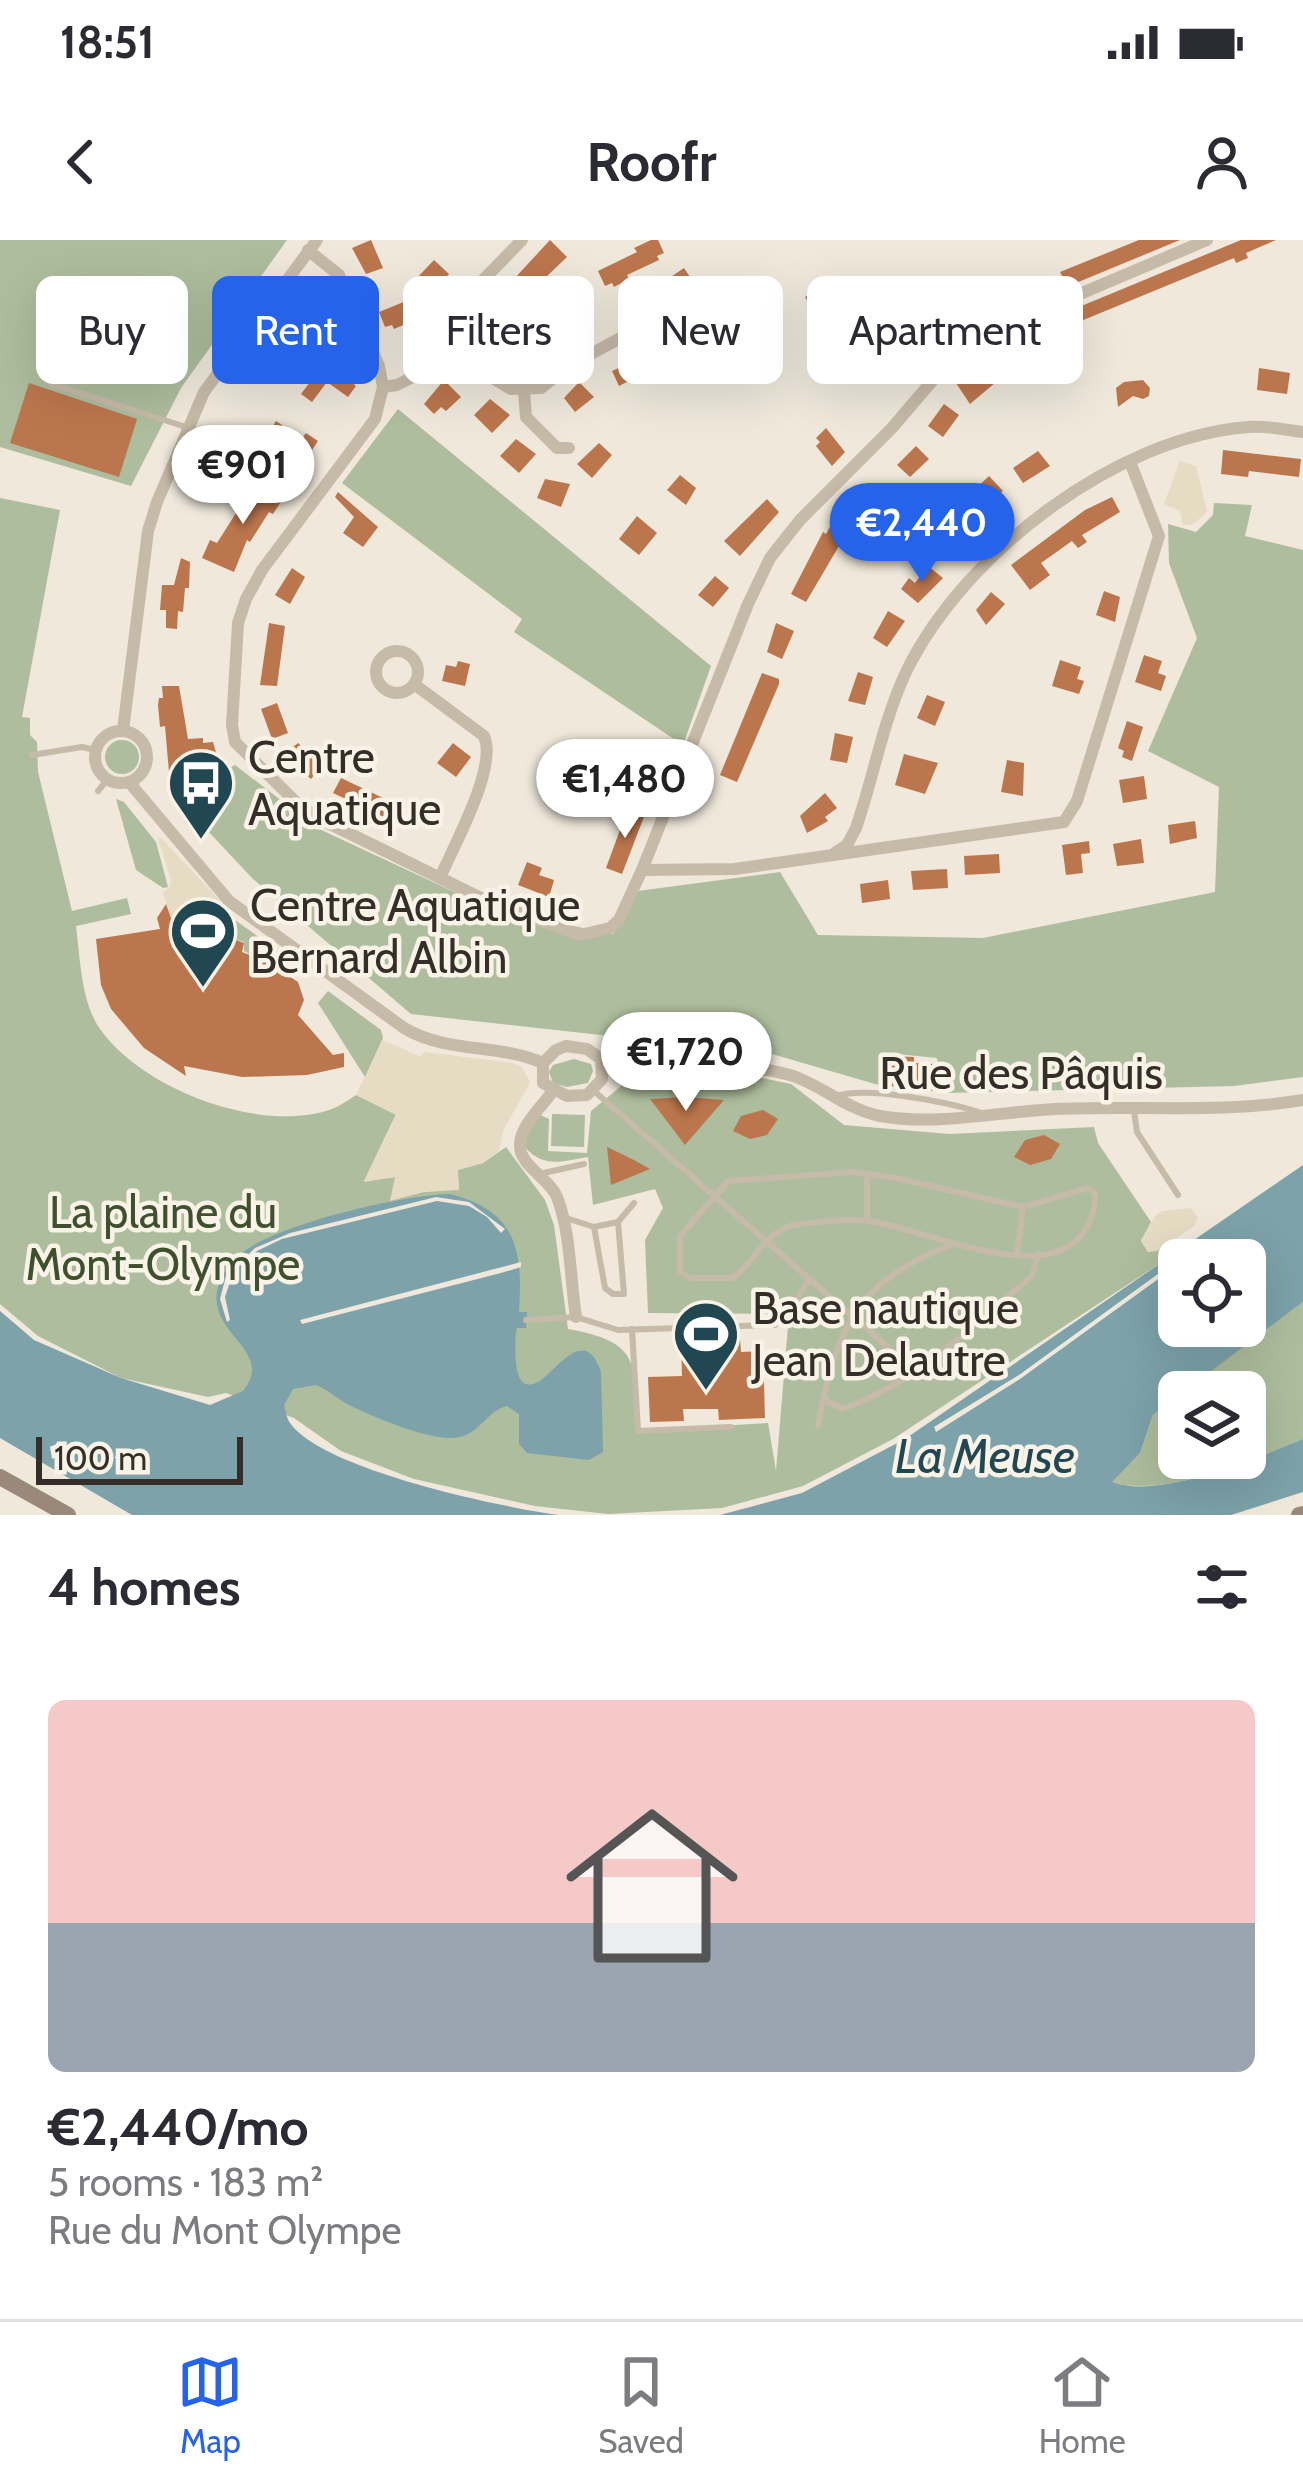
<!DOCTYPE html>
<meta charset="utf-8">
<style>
:root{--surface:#fff;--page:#f2f2f3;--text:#2b2b33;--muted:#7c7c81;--line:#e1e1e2;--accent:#2563eb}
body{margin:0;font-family:Cabin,sans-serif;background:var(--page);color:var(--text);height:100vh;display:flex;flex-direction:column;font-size:45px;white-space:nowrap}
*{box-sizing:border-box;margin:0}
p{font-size:39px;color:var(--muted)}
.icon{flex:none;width:66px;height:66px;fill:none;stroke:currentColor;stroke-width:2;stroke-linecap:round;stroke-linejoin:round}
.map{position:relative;height:1275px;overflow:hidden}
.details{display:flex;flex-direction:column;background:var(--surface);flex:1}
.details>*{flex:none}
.guide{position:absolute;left:36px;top:36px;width:1233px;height:108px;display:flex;gap:24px}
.buttons{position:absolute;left:1158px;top:999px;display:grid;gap:24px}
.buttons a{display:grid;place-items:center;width:108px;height:108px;border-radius:18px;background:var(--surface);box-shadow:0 12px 48px #0002;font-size:60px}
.scale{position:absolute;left:36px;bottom:30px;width:207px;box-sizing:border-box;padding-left:12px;border:6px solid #342d28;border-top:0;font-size:33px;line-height:42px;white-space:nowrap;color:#342d28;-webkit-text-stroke:9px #f8f2e7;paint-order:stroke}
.price{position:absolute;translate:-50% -102px;padding:0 27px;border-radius:42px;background:#fff;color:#222;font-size:39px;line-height:78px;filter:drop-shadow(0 3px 6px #0008)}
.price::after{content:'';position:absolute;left:50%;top:72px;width:36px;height:27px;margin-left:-18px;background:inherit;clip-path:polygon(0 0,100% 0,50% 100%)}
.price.selected{background:var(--accent);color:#fff}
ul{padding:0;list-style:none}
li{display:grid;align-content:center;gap:24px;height:636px;padding:0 48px}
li+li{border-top:3px solid var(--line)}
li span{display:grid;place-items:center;height:372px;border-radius:18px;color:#555}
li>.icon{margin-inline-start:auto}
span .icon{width:216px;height:216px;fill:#fffc;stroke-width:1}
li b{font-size:51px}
h2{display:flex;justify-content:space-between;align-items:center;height:144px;padding:0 48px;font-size:51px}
.tag{padding:0 42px;border-radius:18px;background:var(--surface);box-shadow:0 12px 48px #0002;font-size:42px;line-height:108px}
.tag.selected{background:var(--accent);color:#fff}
.status{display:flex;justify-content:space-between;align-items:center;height:84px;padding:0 60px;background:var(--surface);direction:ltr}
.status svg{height:33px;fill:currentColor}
header{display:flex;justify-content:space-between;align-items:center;height:156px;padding:0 48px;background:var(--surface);font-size:54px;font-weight:800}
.menu{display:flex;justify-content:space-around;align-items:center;height:168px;border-top:3px solid var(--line);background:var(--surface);font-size:33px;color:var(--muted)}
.menu a{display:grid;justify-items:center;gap:6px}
.menu .selected{color:var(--accent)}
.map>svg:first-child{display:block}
</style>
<div class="status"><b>18:51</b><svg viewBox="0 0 49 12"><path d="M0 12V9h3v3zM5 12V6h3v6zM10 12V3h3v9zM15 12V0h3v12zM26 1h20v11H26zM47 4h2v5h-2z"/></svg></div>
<header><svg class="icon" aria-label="back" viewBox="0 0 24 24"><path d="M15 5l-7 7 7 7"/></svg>Roofr<svg class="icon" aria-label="person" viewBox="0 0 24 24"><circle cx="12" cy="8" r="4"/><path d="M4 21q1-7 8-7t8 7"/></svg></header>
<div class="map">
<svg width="1303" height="1275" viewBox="0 0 1303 1275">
<rect width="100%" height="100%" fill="#efe8db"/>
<g fill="#aebd9d">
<path d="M0 0H287L181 148 131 246 0 207Z"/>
<path d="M398 169 711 426 683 505 514 392 522 379 342 243Z"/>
<path d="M0 258 60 270 22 477 30 478V495L37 502 38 532 72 671 127 658 131 674 76 686C80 717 81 759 98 786 138 848 261 895 332 869 340 866 348 860 356 855L396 874 364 941 396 937 391 960 423 952 459 949 457 930 483 923 506 907 545 960 554 985 568 1089C643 1102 634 1125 638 1191L768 1183 776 1231 789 1074 648 1073 645 1000 663 968 655 949 593 965 588 917C563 921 544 929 525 907L524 897 540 875 549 879 548 911 587 913 591 871 632 837 732 832 791 844 844 885 949 894 1094 887 1098 903 1151 982 1141 1001 1148 1012 1167 1005 1174 1014 893 1199 803 1246 722 1268 608 1274 535 1266 414 1239 341 1211 294 1178 226 1153 208 1157 121 1138 38 1096 0 1064Z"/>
<path d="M1214 263 1252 265 1245 296 1303 310V837L1234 846 944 853 937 818 887 813 882 846 772 814 411 774 253 639 175 556 235 525 317 588 493 670 613 694 638 651 780 632 818 695 983 698 1215 652 1219 547 1148 511 1197 398 1169 323 1168 284 1196 292 1213 275Z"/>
<circle cx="122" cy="517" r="17"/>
<path d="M116 559 124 562 156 602 168 647 163 648 136 630Z"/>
<path d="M225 673 298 725 291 735 244 711V702L212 692 216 679Z"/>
<path d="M328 751 381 790 383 798 365 837 318 763Z"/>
<path d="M574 819 591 824 593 831 588 843 567 847 553 843 549 832 553 825Z"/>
<path d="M552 874 585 875 584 907 551 906Z"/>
<path d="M1303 1062V1199C1255 1219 1163 1259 1111 1242L1140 1213 1153 1175 1179 1155V1218H1245V1152H1182Z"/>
</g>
<g fill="#e6dbc3">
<path d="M1180 221 1196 226 1207 272 1192 285H1183L1180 271 1164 264Z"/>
<path d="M160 597 227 668 215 678 209 705 179 704 163 653 170 646 171 639 158 599Z"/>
<path d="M383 800 421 817 424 812 512 823 522 827 530 842 503 891 499 911 483 923 458 930 459 950 423 952 390 961 395 937 364 942 396 875 356 855Z"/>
<path d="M1191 968 1198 978 1194 986 1157 1011 1148 1012 1141 1000 1155 976 1162 971Z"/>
</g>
<g fill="#7da2aa" fill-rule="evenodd">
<path d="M1303 925V1062L1153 1175 1140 1213 1112 1242C1159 1260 1257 1218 1303 1199V1252L1231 1275H720L802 1253 905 1199ZM1179 1020H1245V1086H1179Z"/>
<path d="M450 954C517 971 523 1010 519 1072H527L526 1088H517L516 1092C515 1109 511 1166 546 1136 564 1120 587 1090 601 1132L603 1212 589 1220 527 1213 519 1204V1174L507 1166C488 1170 481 1192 460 1197 433 1203 374 1177 349 1165 337 1159 329 1150 316 1145L293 1149 284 1165C286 1171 286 1177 290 1183 323 1230 501 1267 558 1275H132L0 1198V1071L34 1100 121 1138 210 1165 243 1151C272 1115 222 1099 217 1064 213 1040 234 1016 254 1005 295 981 402 955 450 954Z"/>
</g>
<g fill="#efe8db">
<path d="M436 957 469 962 505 989 501 993 487 977 469 966 437 961 282 999 257 1011 234 1030 225 1057 230 1080 227 1082 220 1059 226 1036 255 1008 290 993Z"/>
<path d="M1184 1015 1187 1019 1179 1020V1024L1020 1139 936 1192 934 1187 1019 1135Z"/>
<path d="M521 1022V1027L501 1033 302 1084 300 1080Z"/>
</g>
<g fill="#bc764d">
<path d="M371 0 383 28 366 34 352 8Z"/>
<path d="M550 0 567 17 524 58 520 54 513 61 503 51Z"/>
<path d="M651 0H658L664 13 657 16 659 20 627 35 629 39 614 47 612 43 605 46 598 31 637 12 634 8Z"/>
<path d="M1139 0H1180L1059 50 1054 39 1062 36 1060 32Z"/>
<path d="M1241 0H1276L1246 13 1248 18 1236 23 1234 18 1003 113 999 100Z"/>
<path d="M434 20 449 34 435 50 432 47 426 52 414 41Z"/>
<path d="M684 28 698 49 677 63 665 41Z"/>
<path d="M830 44 840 61 814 72 805 57Z"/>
<path d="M306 52 323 65 307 93 289 80Z"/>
<path d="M164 54 179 65 160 91 145 80Z"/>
<path d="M406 61 413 81 394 89 392 85 385 87 379 72Z"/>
<path d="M483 69 501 87 484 105 467 86Z"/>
<path d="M583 71 592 90 573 100 571 95 564 98 557 83Z"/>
<path d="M714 72 730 80 716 107 698 98Z"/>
<path d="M527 93 545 111 527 129 511 110Z"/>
<path d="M680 101 688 119 661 132 658 126 619 146 612 131 627 124 626 121 637 116 640 123Z"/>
<path d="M270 102 286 113 269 139 254 128Z"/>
<path d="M304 119 330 124 356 146 348 157 327 142 312 162 301 154 319 130Z"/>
<path d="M1259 128 1290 133 1287 154 1257 150Z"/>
<path d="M981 129 995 143 970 164 956 143 964 136 968 141Z"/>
<path d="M444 140 461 157 446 171 441 167 434 174 424 164Z"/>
<path d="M1143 140 1150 148 1149 156 1143 159 1133 156 1118 167 1116 148 1124 142Z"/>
<path d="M579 142 594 157 575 172 564 158Z"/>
<path d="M29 143 137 179 119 237 10 203Z"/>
<path d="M490 159 510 175 492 193 474 175Z"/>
<path d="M944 164 959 175 943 197 928 186Z"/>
<path d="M276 181 302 198 306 193 318 201 310 213 288 205 262 242 247 232 273 194 269 192Z"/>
<path d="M826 188 845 212 832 226 816 206 820 202 816 198Z"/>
<path d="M516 199 536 214 519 233 500 216Z"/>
<path d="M599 203 612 215 592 238 577 224Z"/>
<path d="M916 206 929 219 910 237 897 225Z"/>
<path d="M1223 210 1301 219 1299 237 1249 231 1248 237 1221 234Z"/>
<path d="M1038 211 1050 226 1023 243 1013 228Z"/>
<path d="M680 235 696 248 686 265 667 250Z"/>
<path d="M989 236 1003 251 983 269 970 254Z"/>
<path d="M545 239 570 244 561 267 537 258Z"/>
<path d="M257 240 284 257 273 274 269 272 250 302 247 300 234 332 202 318 210 300 217 303Z"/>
<path d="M338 252 378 287 363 307 343 293 354 277 335 257Z"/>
<path d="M1112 257 1120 272 1082 295 1087 302 1078 308 1072 301 1041 323 1050 335 1030 350 1011 325 1085 270Z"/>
<path d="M767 259 779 272 740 316 724 301Z"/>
<path d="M936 272 946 282 934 295 938 299 929 308 911 292Z"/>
<path d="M637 276 657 293 639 315 619 299Z"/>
<path d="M831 285 846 294 806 362 791 354 823 292 826 294Z"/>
<path d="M181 318 190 322 189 348H185L183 372 178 371 177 389 166 388V370H160L162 345H174Z"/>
<path d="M928 326 943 338 918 363 901 349 909 338 915 343Z"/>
<path d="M292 328 305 337 290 364 275 355Z"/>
<path d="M715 336 729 348 713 367 698 355Z"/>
<path d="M1104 351 1120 357 1115 382 1096 375Z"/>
<path d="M991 352 1005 364 986 385 976 370Z"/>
<path d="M888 371 905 381 887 407 873 398Z"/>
<path d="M269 383 285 386 277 446 260 445Z"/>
<path d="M776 383 794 391 782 419 767 412Z"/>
<path d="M1144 415 1162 421 1158 433 1166 436 1161 451 1135 442Z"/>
<path d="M1060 420 1081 427 1077 439 1084 441 1079 454 1052 446Z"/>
<path d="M458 421 470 424 465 446 442 441 446 425 456 427Z"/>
<path d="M858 432 873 437 865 465 848 461Z"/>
<path d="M762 433 779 439V444L737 542 720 535Z"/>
<path d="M162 446H179L188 499 203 498V503L213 502 220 527 170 544 165 486 160 487 158 465 159 458H163Z"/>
<path d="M927 455 945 462 935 486 917 478Z"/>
<path d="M277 463 288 493 272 499 261 469Z"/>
<path d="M1127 481 1143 487 1132 521 1122 517 1124 511 1118 508Z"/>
<path d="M835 493 853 497 847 523 830 520Z"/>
<path d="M298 503 322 525 311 539 283 515Z"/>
<path d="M453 503 471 517 456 537 437 523Z"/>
<path d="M904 514 938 523 925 554 895 545Z"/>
<path d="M1007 520 1024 523 1023 556 1001 552Z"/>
<path d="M1144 536 1147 559 1123 563 1119 540Z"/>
<path d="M341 538 396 564 390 580 333 553Z"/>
<path d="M825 553 837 568 825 577 828 581 807 593 800 576Z"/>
<path d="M628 568 645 574 622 634 606 628Z"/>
<path d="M1195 581 1197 598 1170 604 1168 585Z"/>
<path d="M1141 599 1144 623 1117 626 1113 604Z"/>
<path d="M1089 601 1090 613 1081 614 1083 633 1066 635 1062 605Z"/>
<path d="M999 614 1000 633 965 635 964 616Z"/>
<path d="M527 622 542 628 539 635 554 640 549 657 518 645Z"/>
<path d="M947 629 948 648 913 650 911 631Z"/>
<path d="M888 640 890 659 862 663 860 644Z"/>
<path d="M166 664 177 695 221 694 244 703 242 712 268 722 298 742 304 760 298 775 333 815 344 813V827L307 835 242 837 184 826 186 836 144 808 111 769 101 745 96 699 160 689 157 678Z"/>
<path d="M888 816 914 817V823L934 824V851L890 846Z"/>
<path d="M685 857 724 860 685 905 650 859Z"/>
<path d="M763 870 778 879 767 895 750 899 733 891 741 876Z"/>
<path d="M1044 895 1060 904 1051 919 1030 925 1014 917 1025 900Z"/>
<path d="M607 907 632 919 650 929 611 945Z"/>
<path d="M740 1098 741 1112 763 1111 765 1178 719 1180 718 1169H683L684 1181 650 1182 648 1137 682 1136 681 1100Z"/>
</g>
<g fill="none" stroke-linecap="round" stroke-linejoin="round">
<g stroke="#c6baa8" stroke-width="6">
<path d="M52 144 186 187"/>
<path d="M32 515 82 507 95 510"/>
<path d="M98 551 108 539"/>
<path d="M594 851 915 1131"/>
<path d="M834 857C863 845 947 862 979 872"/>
<path d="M1134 871 1137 892 1178 955"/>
<path d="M853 932 896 938 1023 967 1088 948 1095 953C1096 966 1093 977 1086 989 1049 1051 923 987 868 981 846 978 817 982 794 985 766 990 754 1024 732 1038H689L680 1031V996L728 941Z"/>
<path d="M539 934 584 924"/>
<path d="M867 934V980"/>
<path d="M566 978 594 987 605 1048 613 1054H624L618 982 594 987"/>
<path d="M618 982 634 963"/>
<path d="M949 1006C870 1036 843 1074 824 1155L827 1161 842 1169C915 1144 975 1084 1032 1036L1038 1014"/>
<path d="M1017 1015 1023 967"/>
<path d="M790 1069 809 1040"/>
<path d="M526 1080 576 1077 618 1090 775 1085"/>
<path d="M632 1089 638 1191 731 1187"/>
<path d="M818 1186 823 1159"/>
</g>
<g stroke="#c6baa8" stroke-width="12">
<path d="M308 10 339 35 379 126 383 147 375 179 262 330 246 359 238 383 232 485 235 502 301 567 324 581 489 662 580 695 610 688 619 680 642 630 735 629 1064 582 1077 561 1159 296 1130 222"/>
<path d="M444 121 442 97 447 77 522 0"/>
<path d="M383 147 397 145 444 121H464L511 149 541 148 569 126 648 83"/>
<path d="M524 151 526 177 557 208H569"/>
<circle cx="397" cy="432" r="21"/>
<path d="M414 444 484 496C498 527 454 605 440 638"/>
<path d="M123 490 148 291 157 262 204 152 317 0"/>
<circle cx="121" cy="517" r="26"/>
<path d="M129 542 229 661 404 788C448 814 497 803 543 823"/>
<path d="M836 612 847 605 856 588C874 536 883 480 907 430 965 313 1116 197 1248 187 1266 185 1285 190 1303 192"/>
<path d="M642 630 748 364 770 318 800 280 892 188 950 120 988 93 1207 0"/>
<path d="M566 806 587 809 601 819 602 839 587 855 567 856 543 843V823L556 810Z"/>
<path d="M604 826C651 820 752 822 796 837 825 848 849 870 880 876 936 886 998 872 1055 869 1137 865 1221 874 1303 860"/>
<path d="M553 851C543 865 519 887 520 906 520 926 550 939 557 957 571 993 570 1039 576 1077"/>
</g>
<g stroke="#9a897a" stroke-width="16">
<path d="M0 1237 68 1275"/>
<path d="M1299 1275 1303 1274"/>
</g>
</g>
<defs>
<g id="bus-pin" transform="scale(3.45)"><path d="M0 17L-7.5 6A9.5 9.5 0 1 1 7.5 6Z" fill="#214852" stroke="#f8f2e7"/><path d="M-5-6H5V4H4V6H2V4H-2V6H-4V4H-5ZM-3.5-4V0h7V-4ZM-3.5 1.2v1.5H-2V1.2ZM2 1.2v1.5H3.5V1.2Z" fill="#fff"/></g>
<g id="stadium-pin" transform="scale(3.45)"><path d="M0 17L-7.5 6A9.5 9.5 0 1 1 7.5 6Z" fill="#214852" stroke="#f8f2e7"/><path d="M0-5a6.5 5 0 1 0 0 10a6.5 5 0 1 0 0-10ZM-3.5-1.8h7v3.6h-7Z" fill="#fff"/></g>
</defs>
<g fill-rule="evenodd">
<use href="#bus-pin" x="201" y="543"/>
<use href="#stadium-pin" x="203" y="691"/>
<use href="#stadium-pin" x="706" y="1094"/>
</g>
<g text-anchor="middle" stroke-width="9" stroke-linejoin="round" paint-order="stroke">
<g font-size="45" fill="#342d28" stroke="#f8f2e7" text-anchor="start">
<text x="248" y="533">Centre<tspan x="248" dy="52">Aquatique</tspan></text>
<text x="250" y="681">Centre Aquatique<tspan x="250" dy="52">Bernard Albin</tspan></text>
<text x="752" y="1084">Base nautique<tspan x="752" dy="52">Jean Delautre</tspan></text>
</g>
<g font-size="45" fill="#342d28" stroke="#f8f2e7">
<text x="1021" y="849">Rue des Pâquis</text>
</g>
<g font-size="45" fill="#3f502e" stroke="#f8f2e7">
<text x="163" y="988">La plaine du<tspan x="163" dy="52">Mont-Olympe</tspan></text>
</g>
<g font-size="48" font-style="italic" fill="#214852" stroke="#f8f2e7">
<text x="985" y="1233">La Meuse</text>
</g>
</g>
</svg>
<div class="buttons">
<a><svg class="icon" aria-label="locate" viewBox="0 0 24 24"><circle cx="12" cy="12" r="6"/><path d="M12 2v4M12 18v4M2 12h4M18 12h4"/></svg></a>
<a><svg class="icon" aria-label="layers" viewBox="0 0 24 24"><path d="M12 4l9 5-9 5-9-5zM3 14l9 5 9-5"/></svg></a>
</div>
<div class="scale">100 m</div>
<b class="price" style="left:243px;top:287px">€901</b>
<b class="price selected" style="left:922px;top:345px">€2,440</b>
<b class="price" style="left:625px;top:601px">€1,480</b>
<b class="price" style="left:686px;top:874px">€1,720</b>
<div class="guide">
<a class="tag">Buy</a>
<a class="tag selected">Rent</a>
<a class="tag">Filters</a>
<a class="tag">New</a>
<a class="tag">Apartment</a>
</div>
</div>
<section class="details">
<h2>4 homes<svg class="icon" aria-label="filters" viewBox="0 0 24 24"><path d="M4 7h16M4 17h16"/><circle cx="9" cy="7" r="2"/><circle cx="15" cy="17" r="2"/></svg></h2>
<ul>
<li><span style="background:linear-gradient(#f6c9c9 60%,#9aa5b1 0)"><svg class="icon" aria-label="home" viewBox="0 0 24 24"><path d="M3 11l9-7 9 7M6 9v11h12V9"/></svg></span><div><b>€2,440/mo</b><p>5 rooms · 183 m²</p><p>Rue du Mont Olympe</p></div></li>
</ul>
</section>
<nav class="menu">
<a class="selected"><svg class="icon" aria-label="map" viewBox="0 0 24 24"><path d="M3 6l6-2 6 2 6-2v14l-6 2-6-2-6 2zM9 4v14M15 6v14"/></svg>Map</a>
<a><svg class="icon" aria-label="saved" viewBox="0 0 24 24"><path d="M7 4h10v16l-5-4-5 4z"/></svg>Saved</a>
<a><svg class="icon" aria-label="home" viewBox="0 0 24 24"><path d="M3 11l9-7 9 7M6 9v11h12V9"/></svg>Home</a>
</nav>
